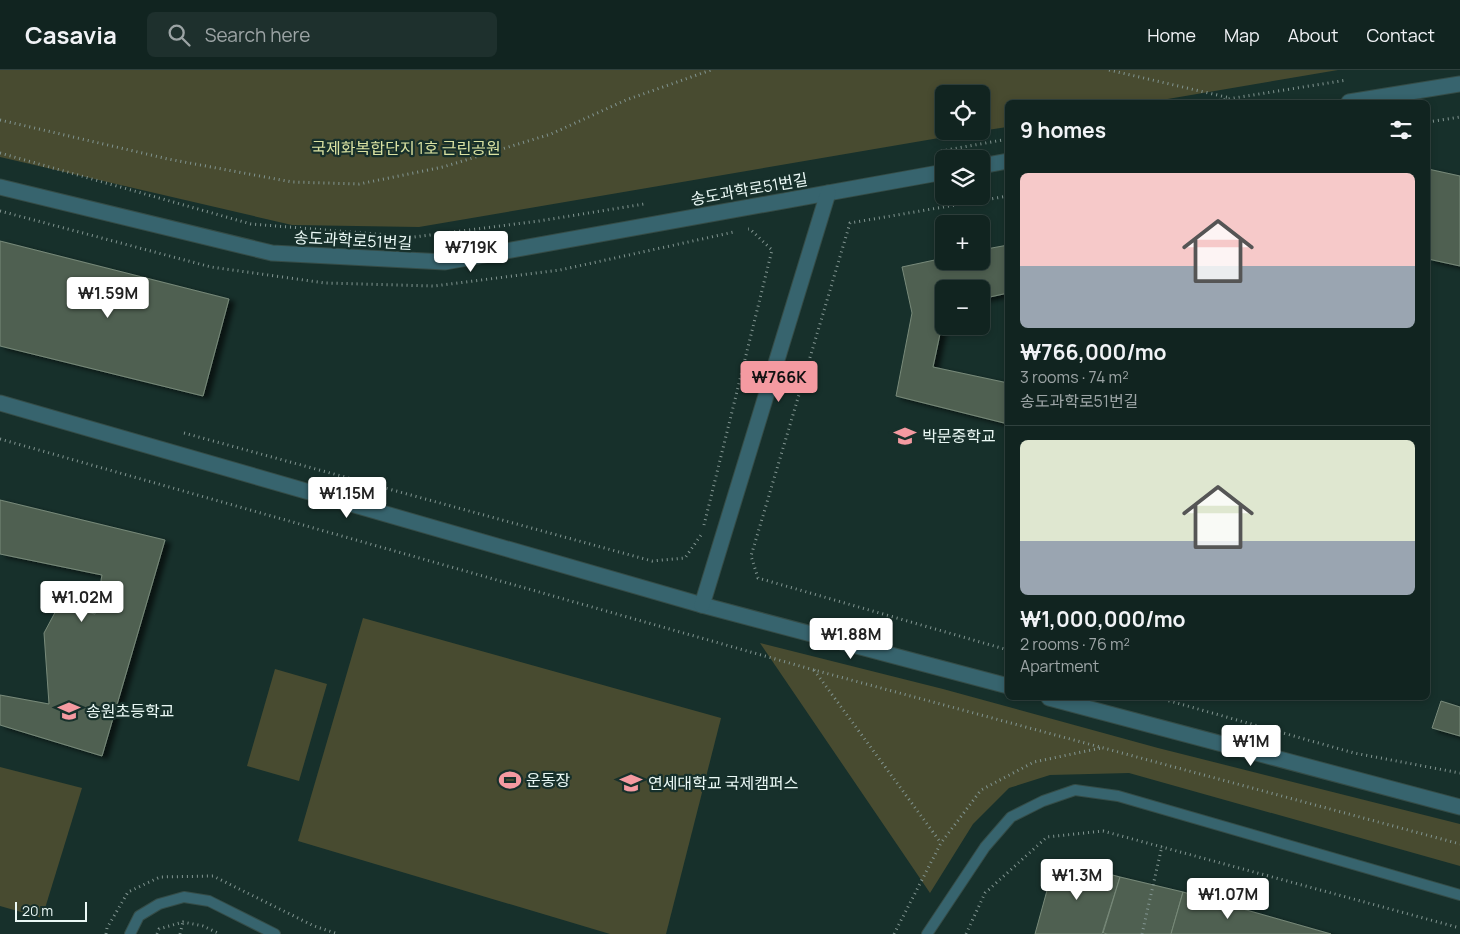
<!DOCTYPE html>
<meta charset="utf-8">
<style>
:root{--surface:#112420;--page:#1e302d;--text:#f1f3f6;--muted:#9ca4a5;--line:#30413e;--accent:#f49aa1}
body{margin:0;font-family:Manrope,"Noto Sans KR",sans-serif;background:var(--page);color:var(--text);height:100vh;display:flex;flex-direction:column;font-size:19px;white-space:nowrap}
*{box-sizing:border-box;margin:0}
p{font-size:16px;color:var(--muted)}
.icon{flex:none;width:28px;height:28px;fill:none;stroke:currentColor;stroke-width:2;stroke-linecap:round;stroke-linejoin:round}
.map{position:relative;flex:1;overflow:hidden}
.details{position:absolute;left:1005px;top:30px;width:425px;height:600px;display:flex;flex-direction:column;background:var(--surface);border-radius:8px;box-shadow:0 2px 8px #0003,0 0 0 1px var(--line)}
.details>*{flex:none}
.tools{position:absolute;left:935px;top:15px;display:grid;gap:10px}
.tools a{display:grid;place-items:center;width:55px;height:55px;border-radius:8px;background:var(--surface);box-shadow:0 2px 8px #0003,0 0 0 1px var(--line);font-size:25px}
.scale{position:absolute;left:15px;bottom:12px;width:72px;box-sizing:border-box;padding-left:5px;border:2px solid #eaf8f5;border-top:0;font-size:14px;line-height:18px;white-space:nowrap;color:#eaf8f5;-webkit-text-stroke:4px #17302b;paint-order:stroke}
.price{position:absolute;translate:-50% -42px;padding:0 11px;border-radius:5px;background:#fff;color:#222;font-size:16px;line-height:32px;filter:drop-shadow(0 1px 2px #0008)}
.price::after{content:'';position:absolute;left:50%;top:30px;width:15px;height:11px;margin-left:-8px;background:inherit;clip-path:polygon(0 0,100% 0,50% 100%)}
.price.current{background:var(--accent);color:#111}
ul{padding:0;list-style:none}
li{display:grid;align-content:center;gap:10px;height:265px;padding:0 15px}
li+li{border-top:1px solid var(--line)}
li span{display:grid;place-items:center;height:155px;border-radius:8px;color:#555}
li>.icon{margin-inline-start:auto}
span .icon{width:90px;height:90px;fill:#fffc;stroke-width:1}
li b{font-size:21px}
h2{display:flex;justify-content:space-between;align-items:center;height:60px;padding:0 15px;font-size:21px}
header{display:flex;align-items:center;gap:30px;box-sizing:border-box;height:70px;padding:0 25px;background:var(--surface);border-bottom:1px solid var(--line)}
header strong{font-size:24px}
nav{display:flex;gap:28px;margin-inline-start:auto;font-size:18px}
.search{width:350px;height:45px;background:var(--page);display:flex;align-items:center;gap:12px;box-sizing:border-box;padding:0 18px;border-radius:8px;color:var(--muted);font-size:19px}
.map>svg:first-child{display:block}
</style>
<header>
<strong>Casavia</strong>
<div class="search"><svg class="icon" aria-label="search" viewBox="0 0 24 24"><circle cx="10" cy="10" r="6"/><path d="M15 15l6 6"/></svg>Search here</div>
<nav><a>Home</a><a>Map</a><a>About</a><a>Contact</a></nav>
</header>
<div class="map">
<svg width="1460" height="864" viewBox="0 0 1460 864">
<defs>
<filter id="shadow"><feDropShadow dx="5.5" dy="3" stdDeviation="2.5" flood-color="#0009"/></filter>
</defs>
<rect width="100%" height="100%" fill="#17302b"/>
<g fill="#484b30">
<path d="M0 0H1338L1150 32H1008L1007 57 981 61V24H944V61H980L419 157 292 155 0 87Z"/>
<path d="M363 548 721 648 666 864H610L298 771Z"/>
<path d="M760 573 943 619 1158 678 1460 754V796L1129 703 1050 705 1009 718 973 754 930 823Z"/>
<path d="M275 599 327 614 299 711 247 696Z"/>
<path d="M0 697 82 718 42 848 0 836Z"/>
</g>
<g fill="#506151" stroke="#788a7a" filter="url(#shadow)">
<path d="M1428 99 1460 106V196L1428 189Z"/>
<path d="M0 171 229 229 203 326 0 276Z"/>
<path d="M1008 175V223L981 229V219H944V245L933 297 1008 313V354L896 326 912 243 902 197 944 188V191H981V180Z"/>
<path d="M0 430 165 470 102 686 0 655V625L49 634 44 563 59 535 95 544 102 505 0 484Z"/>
<path d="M1441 631 1460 637V666L1432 658Z"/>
<path d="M1057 790 1120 807 1102 864H1035L1054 795Z"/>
<path d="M1120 807 1183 822 1171 864H1108L1103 863Z"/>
<path d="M1183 822 1331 864H1171Z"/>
</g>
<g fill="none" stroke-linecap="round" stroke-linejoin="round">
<g stroke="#354c47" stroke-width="12">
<g id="service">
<path d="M130 864 139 846 159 834 184 827 209 831 275 864"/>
<path d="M927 864 985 777 1011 747 1043 731 1075 720 1118 726 1460 825"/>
</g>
</g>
<g stroke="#354c47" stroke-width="17">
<g id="minor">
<path d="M1349 32 1460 14"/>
<path d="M981 96 1008 91"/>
<path d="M0 117 272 183 445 192 944 102"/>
<path d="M0 333 702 535 1008 616"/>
<path d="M702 535 828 123"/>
<path d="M1049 628 1460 737"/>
</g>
</g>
<g stroke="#829591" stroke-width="3" stroke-dasharray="1 4" stroke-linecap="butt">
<path d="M1109 0 1230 28"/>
<path d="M1209 32 1347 10"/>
<path d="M0 50 168 89 292 112 359 114 443 97 551 64 626 30 711 0"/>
<path d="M1428 52 1460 47"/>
<path d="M941 81 1008 69"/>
<path d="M0 83 251 154 414 167 539 151 644 134"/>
<path d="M1008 126 850 153 751 486 758 508 1008 580"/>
<path d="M0 141 211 197 325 213 434 216 560 200 734 162"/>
<path d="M184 363 652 491 685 488 701 465"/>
<path d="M0 369 814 600 1460 774"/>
<path d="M704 455 772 180 750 159H748"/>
<path d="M814 600 941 773"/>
<path d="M1159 628 1354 683 1460 703"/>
<path d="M106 864 107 858 128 822 160 807 213 806 314 856 338 864"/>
<path d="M157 864 159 859 183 852 203 856 220 864"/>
<path d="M180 864 183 852"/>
<path d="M894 864 941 773 981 720 1034 692 1101 678"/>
<path d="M966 864 985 823 1047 767 1103 761 1460 858"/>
<path d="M1142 864 1162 776"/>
</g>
<use href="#service" stroke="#37646e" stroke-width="10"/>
<use href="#minor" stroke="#37646e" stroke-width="15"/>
</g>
<defs>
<g id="school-bare" transform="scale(1.725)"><path d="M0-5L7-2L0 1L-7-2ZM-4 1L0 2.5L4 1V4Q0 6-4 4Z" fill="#f49aa1" stroke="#17302b" stroke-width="2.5" paint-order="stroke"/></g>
<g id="stadium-bare" transform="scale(1.725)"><path d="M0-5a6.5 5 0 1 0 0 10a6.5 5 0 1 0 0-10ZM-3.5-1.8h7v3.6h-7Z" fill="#f49aa1" stroke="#17302b" stroke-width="2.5" paint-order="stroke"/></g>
<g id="university-bare" transform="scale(1.725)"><path d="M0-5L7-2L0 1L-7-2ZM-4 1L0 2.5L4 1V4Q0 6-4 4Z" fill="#f49aa1" stroke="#17302b" stroke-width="2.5" paint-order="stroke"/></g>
</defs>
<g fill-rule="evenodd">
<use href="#school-bare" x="905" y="366"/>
<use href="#school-bare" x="69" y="641"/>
<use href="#stadium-bare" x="510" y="710"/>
<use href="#university-bare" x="631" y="713"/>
</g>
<g text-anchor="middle" stroke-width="4.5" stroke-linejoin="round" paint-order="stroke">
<g font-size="16" fill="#dae2a2" stroke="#17302b">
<text x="406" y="84">국제화복합단지 1호 근린공원</text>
</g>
<g font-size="16" fill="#eaf8f5" stroke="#17302b">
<text transform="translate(749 119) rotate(-10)" y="6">송도과학로51번길</text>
<text transform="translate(353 170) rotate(3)" y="6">송도과학로51번길</text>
</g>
<g font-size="16" fill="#eaf8f5" stroke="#17302b" text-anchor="start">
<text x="922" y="372">박문중학교</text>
<text x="86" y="647">송원초등학교</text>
<text x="526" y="716">운동장</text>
<text x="648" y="719">연세대학교 국제캠퍼스</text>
</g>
</g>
</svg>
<div class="tools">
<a><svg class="icon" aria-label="locate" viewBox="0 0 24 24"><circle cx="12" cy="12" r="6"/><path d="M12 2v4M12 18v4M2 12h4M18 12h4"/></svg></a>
<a><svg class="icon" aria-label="layers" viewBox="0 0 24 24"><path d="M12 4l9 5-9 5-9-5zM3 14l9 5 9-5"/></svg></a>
<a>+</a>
<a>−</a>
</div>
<div class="scale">20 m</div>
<b class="price" style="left:471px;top:203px">₩719K</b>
<b class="price" style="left:108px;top:249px">₩1.59M</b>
<b class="price current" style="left:779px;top:333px">₩766K</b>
<b class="price" style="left:347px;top:449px">₩1.15M</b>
<b class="price" style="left:82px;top:553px">₩1.02M</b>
<b class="price" style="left:851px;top:590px">₩1.88M</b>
<b class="price" style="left:1251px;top:697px">₩1M</b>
<b class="price" style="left:1077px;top:831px">₩1.3M</b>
<b class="price" style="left:1228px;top:850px">₩1.07M</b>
<section class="details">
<h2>9 homes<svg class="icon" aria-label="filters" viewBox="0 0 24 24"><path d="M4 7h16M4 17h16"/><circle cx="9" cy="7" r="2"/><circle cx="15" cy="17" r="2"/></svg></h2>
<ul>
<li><span style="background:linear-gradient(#f6c9c9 60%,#9aa5b1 0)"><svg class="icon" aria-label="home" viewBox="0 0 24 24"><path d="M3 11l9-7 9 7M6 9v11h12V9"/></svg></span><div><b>₩766,000/mo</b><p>3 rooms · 74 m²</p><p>송도과학로51번길</p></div></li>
<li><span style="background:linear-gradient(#dfe7d0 65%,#9aa5b1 0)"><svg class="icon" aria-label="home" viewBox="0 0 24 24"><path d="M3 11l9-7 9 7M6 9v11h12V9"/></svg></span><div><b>₩1,000,000/mo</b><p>2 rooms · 76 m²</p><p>Apartment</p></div></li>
</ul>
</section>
</div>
